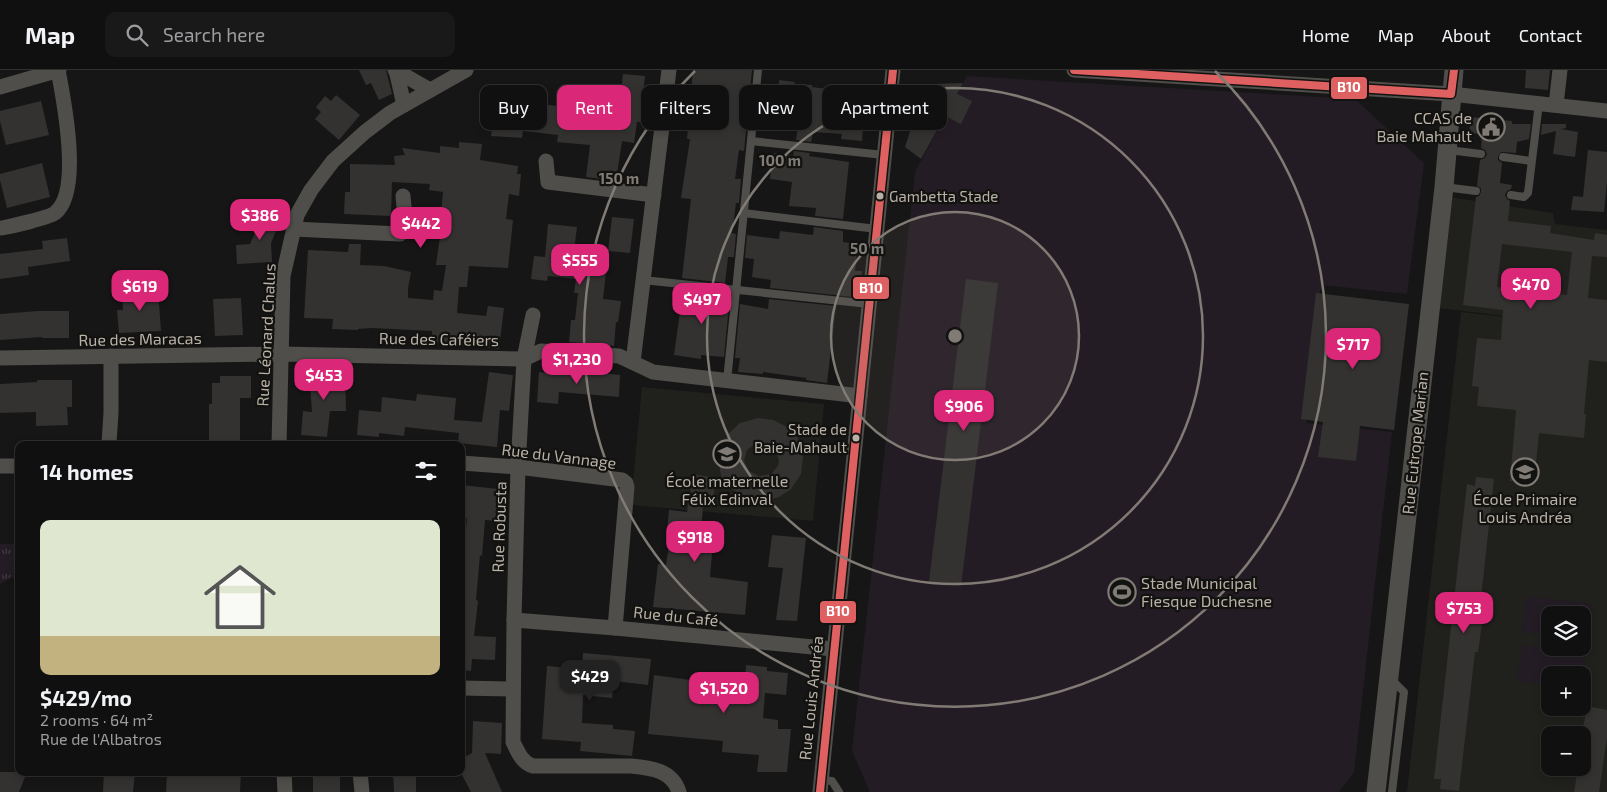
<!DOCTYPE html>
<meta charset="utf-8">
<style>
:root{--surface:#101010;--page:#191919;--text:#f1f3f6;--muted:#9c9d9f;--line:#303030;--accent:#db2777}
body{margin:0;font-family:"Exo 2",sans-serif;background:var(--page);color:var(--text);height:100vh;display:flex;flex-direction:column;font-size:19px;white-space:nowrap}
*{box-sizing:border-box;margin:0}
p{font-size:16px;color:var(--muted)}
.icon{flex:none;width:28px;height:28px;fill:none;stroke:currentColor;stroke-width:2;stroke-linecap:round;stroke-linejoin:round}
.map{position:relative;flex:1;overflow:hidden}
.drawer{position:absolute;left:15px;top:371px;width:450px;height:335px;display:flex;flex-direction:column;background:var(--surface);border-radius:10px;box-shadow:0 2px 8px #0003,0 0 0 1px var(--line)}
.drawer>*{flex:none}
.hud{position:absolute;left:480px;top:15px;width:475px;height:45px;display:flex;gap:10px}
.buttons{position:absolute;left:1541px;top:536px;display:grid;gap:10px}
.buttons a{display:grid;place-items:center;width:50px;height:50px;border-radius:10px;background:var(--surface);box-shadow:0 2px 8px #0003,0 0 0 1px var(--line);font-size:25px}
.price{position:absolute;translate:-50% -42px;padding:0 11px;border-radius:10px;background:var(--accent);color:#fff;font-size:16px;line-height:32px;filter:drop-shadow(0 1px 2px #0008)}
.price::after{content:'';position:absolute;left:50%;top:30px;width:15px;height:11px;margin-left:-8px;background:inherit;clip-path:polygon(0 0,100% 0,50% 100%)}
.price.selected{background:#222;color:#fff}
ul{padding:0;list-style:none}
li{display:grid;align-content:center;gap:10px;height:265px;padding:0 25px}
li span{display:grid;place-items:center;height:155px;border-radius:10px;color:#555}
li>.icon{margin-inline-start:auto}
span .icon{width:90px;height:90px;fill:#fffc;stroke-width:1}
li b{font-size:21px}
h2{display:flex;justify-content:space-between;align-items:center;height:60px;padding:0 25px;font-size:21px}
.pill{padding:0 18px;border-radius:10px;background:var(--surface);box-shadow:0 2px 8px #0003,0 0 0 1px var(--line);font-size:18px;line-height:45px}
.pill.selected{background:var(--accent);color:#fff}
header{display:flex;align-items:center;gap:30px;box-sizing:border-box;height:70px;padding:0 25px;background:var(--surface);border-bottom:1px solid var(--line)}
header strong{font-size:24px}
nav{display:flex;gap:28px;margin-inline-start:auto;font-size:18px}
.search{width:350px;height:45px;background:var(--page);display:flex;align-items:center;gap:12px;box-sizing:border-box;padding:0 18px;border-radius:10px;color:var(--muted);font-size:19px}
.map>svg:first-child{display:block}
</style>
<header>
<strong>Map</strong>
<div class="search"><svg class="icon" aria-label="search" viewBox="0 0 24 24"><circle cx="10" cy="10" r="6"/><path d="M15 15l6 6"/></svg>Search here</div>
<nav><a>Home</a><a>Map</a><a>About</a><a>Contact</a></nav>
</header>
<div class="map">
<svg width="1607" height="722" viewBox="0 0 1607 722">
<defs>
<pattern id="grass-tufts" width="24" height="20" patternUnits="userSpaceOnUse" patternTransform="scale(1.25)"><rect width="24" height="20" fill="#241c24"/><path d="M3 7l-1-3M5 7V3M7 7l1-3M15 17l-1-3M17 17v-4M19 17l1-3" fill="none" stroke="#423b41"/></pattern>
</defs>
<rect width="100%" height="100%" fill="#161616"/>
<g fill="#20201d" fill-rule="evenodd">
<path d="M1442 126 1553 143 1555 154 1607 160V258L1430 237Z"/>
<path d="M1461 242 1607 259V722H1407ZM1550 545H1582V578H1550ZM1550 605H1582V638H1550ZM1550 665H1582V698H1550Z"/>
<path d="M642 317 824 334 813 451 631 435Z"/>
</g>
<path fill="url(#grass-tufts)" d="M0 474H19V512L11 507 0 514Z"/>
<g fill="#241c24">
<path d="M967 6 1355 29 1424 93 1407 224 1321 215 1306 353 1392 362 1354 702 1339 722H870L852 681 915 102Z"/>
<path d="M1526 526 1593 534 1589 570 1583 569 1582 545H1550V565L1522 562Z"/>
<path d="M1522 575 1586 582 1583 606 1550 605V614L1517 611Z"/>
</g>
<g fill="#333231" fill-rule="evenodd">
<path d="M359 0H386L392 24 379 30 371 13 366 15Z"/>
<path d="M693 0H752L744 81 739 80 735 109H741L739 133H736L732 163 736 164 734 187H728L725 213 682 208 691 129 681 128 690 69H687Z"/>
<path d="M1526 0H1550L1548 20 1525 18Z"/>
<path d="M623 4 645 6 640 52H637L634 73 622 71 616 111 586 107 590 75 557 72 558 65 523 61 522 68 491 66 494 41 514 42 515 37 541 40V34L566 37 567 28 596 31 597 19 621 23Z"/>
<path d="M779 10 795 12 794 14 812 15V17L849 22 850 15 875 19 871 57H863L862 71 841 69 842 64 813 62 811 72 796 70 798 55 775 52Z"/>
<path d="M963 13 957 24 972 31 961 54 945 46 921 89 905 77 916 43 933 14Z"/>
<path d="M336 25 360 45 339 70 315 49 321 42 316 37 325 26 331 31Z"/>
<path d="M41 31 49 65 6 75 0 51V41Z"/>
<path d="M1471 47 1512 51V54H1531L1529 69 1517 72 1516 83 1501 82 1498 86V90L1502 93 1500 113 1512 115 1511 119 1507 121 1505 125 1507 129 1510 131 1508 151 1551 156 1550 163 1594 170 1595 163 1607 165V187L1592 186 1588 228 1607 230V292L1589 290 1584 344H1586L1584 368 1539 363 1534 413 1510 411 1516 340 1477 336 1479 317 1472 316 1477 268 1501 270 1503 240 1463 235 1476 127 1479 126 1481 122V118L1477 116 1480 90 1485 88 1487 84 1485 80 1481 78 1482 64 1469 63ZM1502 174 1572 182 1567 225 1497 217Z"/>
<path d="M1542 54H1566V58L1561 59 1578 62 1575 87 1553 84 1556 61 1541 65Z"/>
<path d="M459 72 482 74 480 90 518 96 517 104H521L519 126 509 124 506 149 513 150 508 198 469 196 467 217H459L457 243 486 246 488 236 504 238 499 279 431 272 432 261 372 258 358 259V260L332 259 333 249 304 248 308 180 348 182 349 174H361L360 195 384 196 411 202 408 218V228L433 230 434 220 442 221 446 195H436L443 144H441L443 122 429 120 430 114 392 112 391 146 344 144 345 122H350V94L395 95 394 86 405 85 402 78 440 83V76L459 78Z"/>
<path d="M1588 80 1607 82V112L1604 142 1571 140 1573 126 1583 127Z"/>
<path d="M794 81 810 83 809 86 849 92 843 149 815 146 816 138 789 136 792 112 770 109 773 83 793 86Z"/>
<path d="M42 93 50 127 7 138 0 110V104Z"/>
<path d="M266 139 282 146 271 173 272 192 237 194 236 175 250 174Z"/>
<path d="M612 147 634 149 630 183 608 181Z"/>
<path d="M548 154 577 157 574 181 608 184 603 229 621 231 618 252H616L614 276 569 272 571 250H575L578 223H574L576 209 548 206 547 211 531 209 534 186 545 187Z"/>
<path d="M814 157 843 161V172L858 174 855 201H862L860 218 854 217 853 227 770 218 771 210 752 207 754 189 745 188 747 165 779 169 780 161 813 165Z"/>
<path d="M67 168 70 191 28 197 29 205 0 209V184L43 179 42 171Z"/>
<path d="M966 209 998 213 961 516 929 512Z"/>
<path d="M158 220 161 261 119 263 117 240H123L122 222Z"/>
<path d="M681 220 730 225 724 287 701 285V289L674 285 680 242H679Z"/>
<path d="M1316 223 1409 234 1394 360 1360 356 1356 391 1318 387 1323 352 1301 349Z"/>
<path d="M241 228 243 265 215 266 213 229Z"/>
<path d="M769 229 836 236 827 313 806 310V308L763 302V304L738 302 740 288H735L740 234 768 239Z"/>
<path d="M38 241H69V268H42V267L0 270V244Z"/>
<path d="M345 300 346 341H330L327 367 301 365 303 341 312 342 309 302Z"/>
<path d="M567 300 620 305 619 327 559 322 558 334 537 332 539 302 567 305Z"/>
<path d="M489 302 513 305 509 341 500 340 497 377 458 373 459 363 405 357 404 366 379 363V367L357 365 359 340 381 342 382 327 416 331 417 324 456 328 454 350 482 352Z"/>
<path d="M220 306H251V328H240V375H209V334H212V313H220Z"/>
<path d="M37 310H72V337H67L68 355 36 356V342L0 343V314L37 312Z"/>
<path d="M758 348 773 350 789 358 799 370 803 387 801 404 791 419 779 427 765 431H757L745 428 722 412 719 393 721 377 729 363 740 353ZM762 372 772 376 776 380 779 391 778 396 771 404 759 406 749 401 744 391 747 380 756 373Z"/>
<path d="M693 404 716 408 713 429 704 428 700 469 713 472 710 507 748 512 745 545 653 537 658 494 666 495 671 462H667L669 440 687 442Z"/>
<path d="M1476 407 1494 409 1479 546 1483 547 1478 582H1475L1459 721 1440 719 1441 709H1434L1467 414 1475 416Z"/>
<path d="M461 415 498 419 496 451 485 450 482 486 480 485 476 530 478 531 474 566 496 567 495 590 472 589 471 601 461 600V490H463L467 448H461Z"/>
<path d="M772 465 806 468 797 551 776 550 783 498 768 497Z"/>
<path d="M583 583 651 589 648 615 614 611 612 628 583 625 582 653 613 655V659L635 661 632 686 580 681 581 672 542 669 547 596 582 599Z"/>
<path d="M746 595 767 597V601L788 603 786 625 765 623 763 648 778 650V659H791L787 702H757L759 685 722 682 723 671 648 664 654 605 690 610H692L693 606 745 612Z"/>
<path d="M1587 636 1607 640V668L1599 722H1574L1578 698H1582V665Z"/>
<path d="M473 651 502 653 501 684 485 683 502 722H471L461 703V689L472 683Z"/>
<path d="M0 702H27L19 722H0Z"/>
<path d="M104 702H135L133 722H103Z"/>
<path d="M172 702H241L240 722H166L167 705H172Z"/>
<rect x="313" y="702" width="27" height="20"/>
<path d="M393 702H416V722H394Z"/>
</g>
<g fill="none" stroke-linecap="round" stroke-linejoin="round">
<g stroke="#4f4e4a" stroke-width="8">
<path d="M751 71 884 85"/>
<path d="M1448 80 1481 84"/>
<path d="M1503 87 1531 91"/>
<path d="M1444 117 1476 121"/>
<path d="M1511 125 1524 127 1528 123 1539 33"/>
<path d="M744 143 877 159"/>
<path d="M643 210 869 234"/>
<path d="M727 311 758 0"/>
<path d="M1390 608 1404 622 1392 722"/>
<path d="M821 710 832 711 839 722"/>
</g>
<g stroke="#4f4e4a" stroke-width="15">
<path d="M395 0 430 20"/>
<path d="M396 0 404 35"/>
<path d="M1074 0 1451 24 1607 41"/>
<path d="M0 17 59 0"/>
<path d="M1556 35 1560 0"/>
<path d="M546 91 548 112 654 125"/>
<path d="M2 158C12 156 48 148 55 143 82 122 64 31 58 0"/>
<path d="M293 159 400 164 406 157 403 126"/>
<path d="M533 245 524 289 518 397 514 550 513 672C518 682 522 693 533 696H631C651 698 672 700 679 722"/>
<path d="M0 288 281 284 524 289 541 281 619 286 653 302 860 326"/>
<path d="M633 292 669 0"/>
<path d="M107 375 109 373 111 343V286"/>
<path d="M279 375 283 206 297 145 311 120 333 91 365 62 390 43 466 0"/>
<path d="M461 393 518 397 622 410 626 413 627 417 615 558"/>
<path d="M0 396H19"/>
<path d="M514 550 615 558 834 579"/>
<path d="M461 618 513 619"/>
<path d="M284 702 285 722"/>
<path d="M360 702 362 722"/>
<path d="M820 722 893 0"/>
</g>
<path stroke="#4f4e4a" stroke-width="19" d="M1376 722 1444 117 1454 0"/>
<g stroke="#121210" stroke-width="11">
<g id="bus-1">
<path d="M1074 0 1451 24 1454 0"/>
<path d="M820 722 893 0"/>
</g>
</g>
<use href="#bus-1" stroke="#df6060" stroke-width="8"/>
</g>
<circle cx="955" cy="266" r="124" fill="#807b74" fill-opacity=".12"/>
<g fill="none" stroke="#807b74" stroke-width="2.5">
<circle cx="955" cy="266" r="124"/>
<circle cx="955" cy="266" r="248"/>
<path d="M1215 1A371 371 0 1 1 695 1"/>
</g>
<defs>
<g id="civic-ring" transform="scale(1.4375)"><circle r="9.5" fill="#121210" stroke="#807b74" stroke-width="1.5"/><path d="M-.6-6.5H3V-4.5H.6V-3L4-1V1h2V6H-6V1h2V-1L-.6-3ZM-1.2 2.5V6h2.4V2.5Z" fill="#807b74"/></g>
<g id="school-ring" transform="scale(1.4375)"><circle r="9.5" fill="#121210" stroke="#807b74" stroke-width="1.5"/><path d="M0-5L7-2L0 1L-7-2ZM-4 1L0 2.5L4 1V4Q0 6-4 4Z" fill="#807b74"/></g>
<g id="stadium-ring" transform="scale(1.4375)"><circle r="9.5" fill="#121210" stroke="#807b74" stroke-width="1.5"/><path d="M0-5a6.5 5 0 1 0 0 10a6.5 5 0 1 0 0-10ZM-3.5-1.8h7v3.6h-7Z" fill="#807b74"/></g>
</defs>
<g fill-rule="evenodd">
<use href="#civic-ring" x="1491" y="57"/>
<use href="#school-ring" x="727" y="384"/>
<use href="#school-ring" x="1525" y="402"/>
<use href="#stadium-ring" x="1122" y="522"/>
</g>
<g fill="#b9b1a6" stroke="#121210" stroke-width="2">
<circle cx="880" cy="126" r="4.5"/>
<circle cx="856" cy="368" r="4.5"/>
</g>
<g text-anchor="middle" stroke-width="4.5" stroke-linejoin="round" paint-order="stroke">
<g font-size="15" fill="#b9b1a6" stroke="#121210" text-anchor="start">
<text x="889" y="132">Gambetta Stade</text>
<text x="847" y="365" text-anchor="end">Stade de<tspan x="847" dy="18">Baie-Mahault</tspan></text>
</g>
<g font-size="16" fill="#b9b1a6" stroke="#121210">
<text x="1472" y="54" text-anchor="end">CCAS de<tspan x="1472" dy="18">Baie Mahault</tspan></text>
<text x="727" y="417">École maternelle<tspan x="727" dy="18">Félix Edinval</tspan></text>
<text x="1525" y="435">École Primaire<tspan x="1525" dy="18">Louis Andréa</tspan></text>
<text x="1141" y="519" text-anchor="start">Stade Municipal<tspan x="1141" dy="18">Fiesque Duchesne</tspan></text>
</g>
<g font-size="16" fill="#b9b1a6" stroke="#121210">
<text transform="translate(266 265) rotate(-87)" y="6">Rue Léonard Chalus</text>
<text transform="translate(140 269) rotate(-1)" y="6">Rue des Maracas</text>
<text transform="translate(439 269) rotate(1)" y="6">Rue des Caféiers</text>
<text transform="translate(1415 373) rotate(-84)" y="6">Rue Eutrope Marian</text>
<text transform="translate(559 386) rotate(7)" y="6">Rue du Vannage</text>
<text transform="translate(499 457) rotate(-88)" y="6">Rue Robusta</text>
<text transform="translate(676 546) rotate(6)" y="6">Rue du Café</text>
<text transform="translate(811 628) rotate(-84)" y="6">Rue Louis Andréa</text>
</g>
</g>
<circle cx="955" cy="266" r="8" fill="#807b74" stroke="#121210" stroke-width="2.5"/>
<g font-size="15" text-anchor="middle" font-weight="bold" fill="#807b74" stroke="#121210" stroke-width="4.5" stroke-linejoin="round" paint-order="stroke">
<text x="780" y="96">100 m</text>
<text x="619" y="114">150 m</text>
<text x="867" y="184">50 m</text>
</g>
<g stroke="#121210" stroke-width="2">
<rect x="1330" y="6" width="38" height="24" rx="5" fill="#df6060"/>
<rect x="852" y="206" width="38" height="24" rx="5" fill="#df6060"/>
<rect x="819" y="530" width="38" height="24" rx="5" fill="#df6060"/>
</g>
<g font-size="14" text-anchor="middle" font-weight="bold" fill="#fff">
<text x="1349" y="22">B10</text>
<text x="871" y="223">B10</text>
<text x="838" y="546">B10</text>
</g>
</svg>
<div class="buttons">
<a><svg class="icon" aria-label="layers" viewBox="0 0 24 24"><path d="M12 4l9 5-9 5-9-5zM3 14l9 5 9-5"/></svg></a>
<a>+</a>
<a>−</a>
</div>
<b class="price" style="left:260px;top:171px">$386</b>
<b class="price" style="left:421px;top:179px">$442</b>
<b class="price" style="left:580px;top:216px">$555</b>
<b class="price" style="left:1531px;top:240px">$470</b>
<b class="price" style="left:140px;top:242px">$619</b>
<b class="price" style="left:702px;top:255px">$497</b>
<b class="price" style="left:1353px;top:300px">$717</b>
<b class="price" style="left:577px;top:315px">$1,230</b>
<b class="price" style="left:324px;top:331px">$453</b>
<b class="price" style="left:964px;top:362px">$906</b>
<b class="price" style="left:695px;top:493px">$918</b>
<b class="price" style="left:1464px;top:564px">$753</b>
<b class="price selected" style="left:590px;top:632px">$429</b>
<b class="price" style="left:724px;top:644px">$1,520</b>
<div class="hud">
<a class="pill">Buy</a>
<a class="pill selected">Rent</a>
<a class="pill">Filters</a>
<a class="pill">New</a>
<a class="pill">Apartment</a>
</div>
<section class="drawer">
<h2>14 homes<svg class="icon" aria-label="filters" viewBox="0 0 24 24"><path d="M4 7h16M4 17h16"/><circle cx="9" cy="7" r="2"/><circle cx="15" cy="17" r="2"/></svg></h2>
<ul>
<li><span style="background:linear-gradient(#dfe7d0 75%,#c2b280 0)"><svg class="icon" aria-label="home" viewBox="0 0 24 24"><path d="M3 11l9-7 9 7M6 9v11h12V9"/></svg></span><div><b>$429/mo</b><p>2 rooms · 64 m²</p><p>Rue de l'Albatros</p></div></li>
</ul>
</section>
</div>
